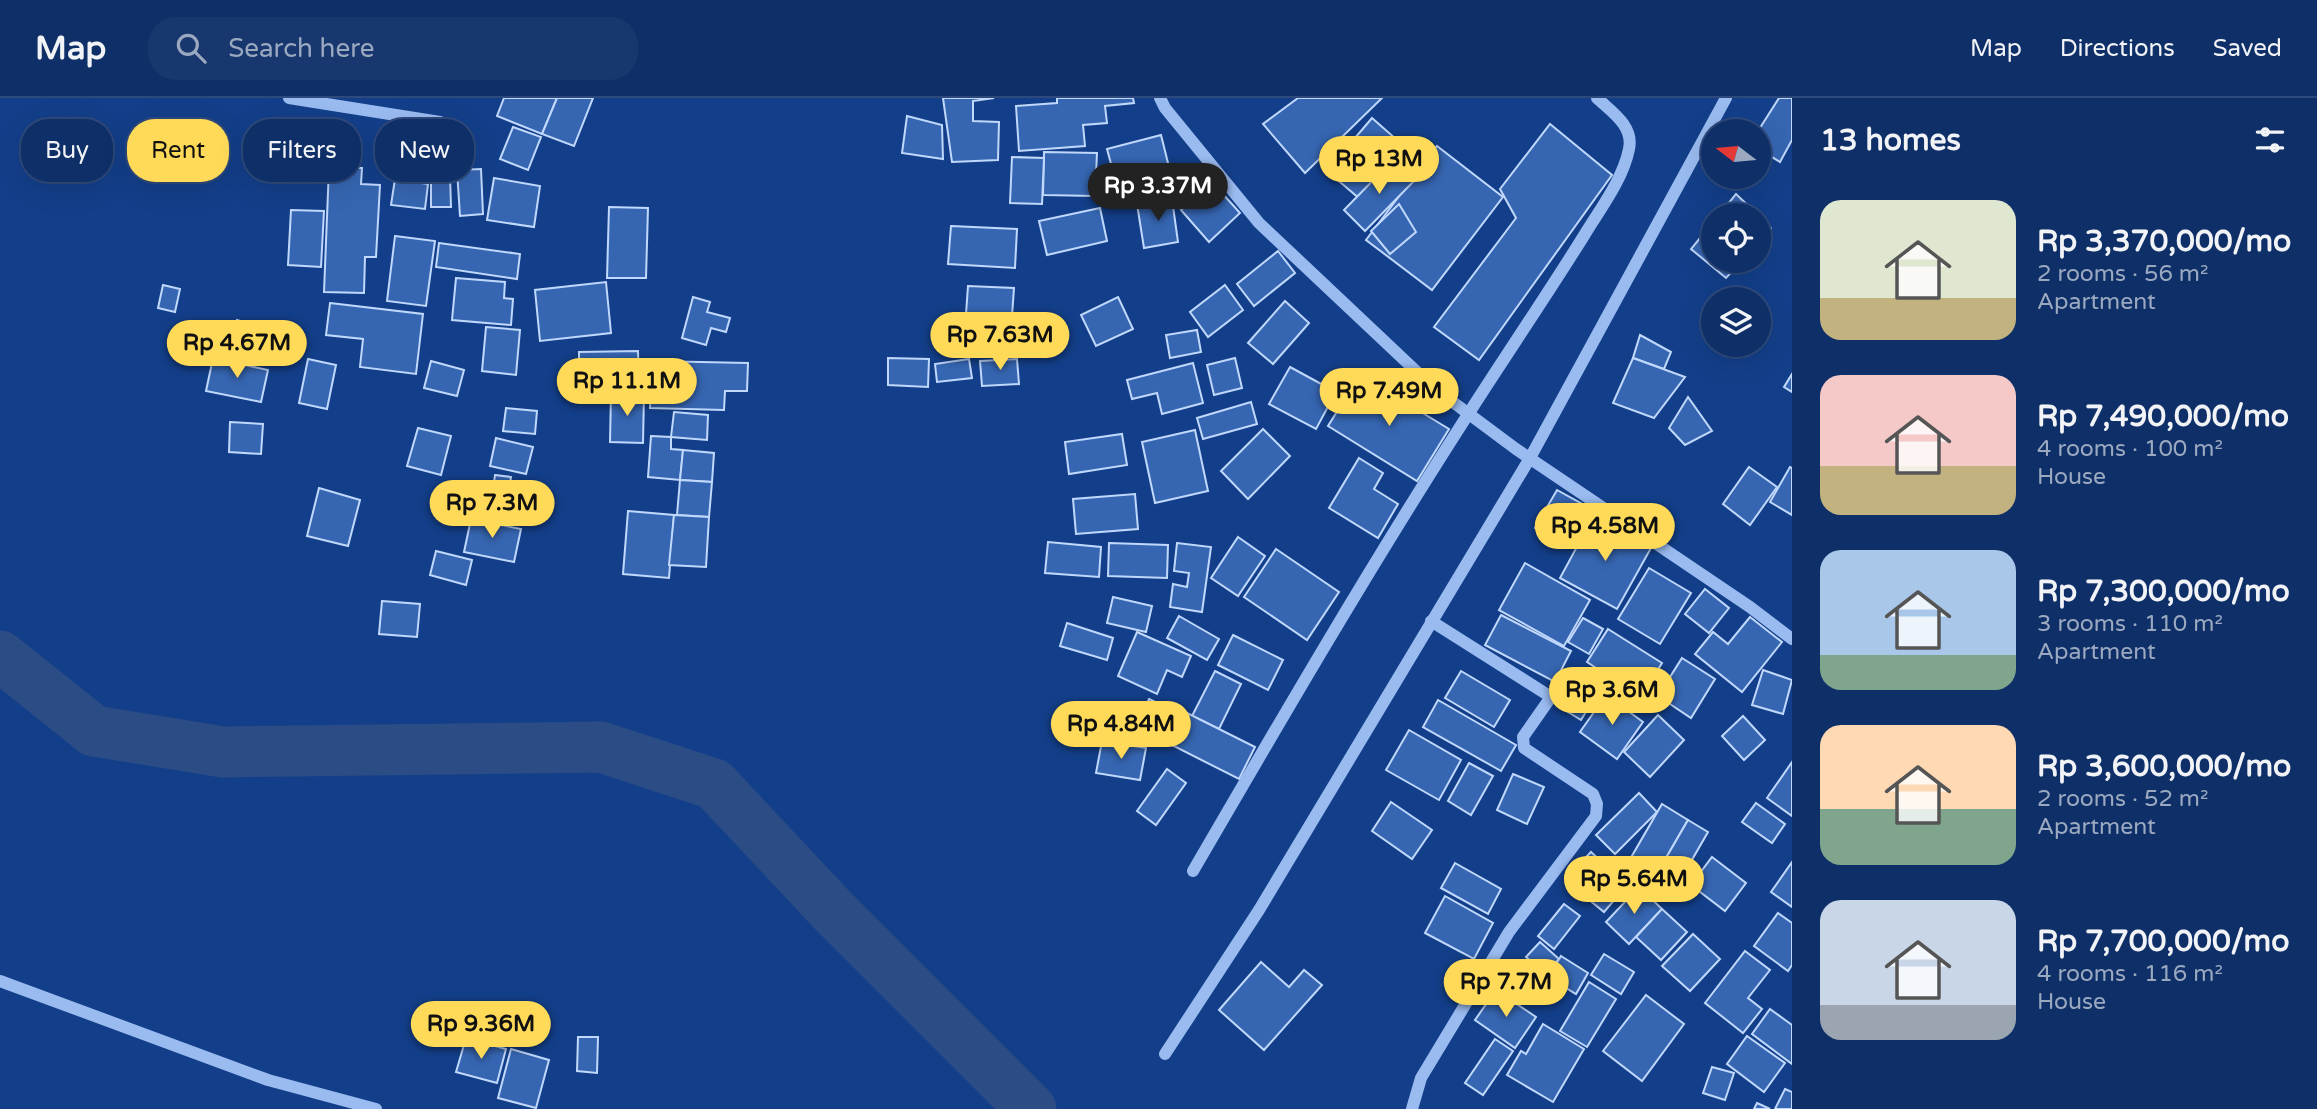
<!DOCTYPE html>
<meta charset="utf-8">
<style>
:root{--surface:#0e2f68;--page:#17376e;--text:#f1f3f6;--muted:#9ba9c0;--line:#2e4a7c;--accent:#ffda59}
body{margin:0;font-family:"Varela Round",sans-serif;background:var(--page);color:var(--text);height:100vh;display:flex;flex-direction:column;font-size:26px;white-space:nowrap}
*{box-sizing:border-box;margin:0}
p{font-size:23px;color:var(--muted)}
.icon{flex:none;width:38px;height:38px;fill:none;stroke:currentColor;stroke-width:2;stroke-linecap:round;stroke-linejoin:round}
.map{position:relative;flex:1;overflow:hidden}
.details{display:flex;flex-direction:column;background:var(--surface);width:525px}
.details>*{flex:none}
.hud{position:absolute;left:21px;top:21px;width:665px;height:63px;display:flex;gap:14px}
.needle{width:46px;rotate:286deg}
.tools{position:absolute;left:1701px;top:21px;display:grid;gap:14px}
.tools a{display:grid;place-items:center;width:70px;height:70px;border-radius:50%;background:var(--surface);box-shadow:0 7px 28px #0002,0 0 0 2px var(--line);font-size:35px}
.price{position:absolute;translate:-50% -60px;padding:0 16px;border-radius:24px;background:var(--accent);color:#111;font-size:23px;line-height:46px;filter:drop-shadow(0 2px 4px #0008)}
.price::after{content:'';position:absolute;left:50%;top:42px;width:21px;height:16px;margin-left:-10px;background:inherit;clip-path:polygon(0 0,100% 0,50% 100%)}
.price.selected{background:#222;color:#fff}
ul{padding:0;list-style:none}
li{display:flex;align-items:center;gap:21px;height:175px;padding:0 28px}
li span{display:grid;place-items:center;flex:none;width:196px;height:140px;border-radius:21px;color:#555}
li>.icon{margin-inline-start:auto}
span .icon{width:84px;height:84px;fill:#fffc;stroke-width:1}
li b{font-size:30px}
h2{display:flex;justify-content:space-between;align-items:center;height:84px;padding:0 28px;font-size:30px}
.tag{padding:0 24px;border-radius:28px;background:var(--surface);box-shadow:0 7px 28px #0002,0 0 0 2px var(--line);font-size:24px;line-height:63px}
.tag.selected{background:var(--accent);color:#111}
header{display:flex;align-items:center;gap:42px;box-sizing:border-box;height:98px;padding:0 35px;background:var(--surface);border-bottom:2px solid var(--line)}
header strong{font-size:33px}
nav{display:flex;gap:38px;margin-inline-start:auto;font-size:24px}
.search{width:490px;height:63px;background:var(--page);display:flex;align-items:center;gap:18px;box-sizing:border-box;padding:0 24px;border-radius:28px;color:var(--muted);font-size:26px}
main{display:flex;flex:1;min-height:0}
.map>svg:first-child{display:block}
</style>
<header>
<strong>Map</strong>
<div class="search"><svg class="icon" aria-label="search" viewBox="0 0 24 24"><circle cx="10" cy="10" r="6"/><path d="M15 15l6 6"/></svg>Search here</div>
<nav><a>Map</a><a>Directions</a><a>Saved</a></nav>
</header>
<main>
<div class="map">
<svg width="1792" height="1011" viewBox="0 0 1792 1011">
<rect width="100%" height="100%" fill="#133f8a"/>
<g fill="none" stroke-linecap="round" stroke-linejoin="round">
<path stroke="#2b4c84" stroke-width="51" d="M0 558 94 633 223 654 601 649 714 686 834 814 1031 1011"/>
</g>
<g fill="#3666b2" stroke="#c0d8fc" stroke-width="2">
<path d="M504 0H557L542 36 497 18Z"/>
<path d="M557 0H593L574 48 542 36Z"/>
<path d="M943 0H994L973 3V23L999 24 998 62 952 64Z"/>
<path d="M1057 0H1133L1134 5 1105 8 1107 25 1083 27 1085 48 1019 53 1016 8 1057 5Z"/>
<path d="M1298 0H1382L1305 75 1263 26Z"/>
<path d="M1779 0H1792V42L1780 64 1759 51 1758 33Z"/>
<path d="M907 18 942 27 943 61 902 55Z"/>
<path d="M1372 20 1405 49 1360 101 1327 73Z"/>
<path d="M1550 26 1612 77 1479 262 1434 229 1516 120 1500 91Z"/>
<path d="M513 29 541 39 528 72 500 61Z"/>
<path d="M1161 37 1174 89 1121 103 1107 51Z"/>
<path d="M1437 48 1503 99 1432 192 1366 142Z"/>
<path d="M1044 54 1097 55 1095 98 1043 97Z"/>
<path d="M1012 59 1044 60 1042 106 1010 105Z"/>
<path d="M1392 63 1413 84 1365 133 1344 112Z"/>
<path d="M329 69 362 70 361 86 380 87 376 159H365L364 195 324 194Z"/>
<path d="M481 71 483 116 460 118 457 72Z"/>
<path d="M431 77H450L451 109H431Z"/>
<path d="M494 80 540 88 534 129 487 122Z"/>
<path d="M395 81 428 86 425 111 391 107Z"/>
<path d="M1212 84 1240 115 1209 144 1181 112Z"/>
<path d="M1736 96 1758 117H1719Z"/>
<path d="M1172 101 1178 144 1144 150 1137 106Z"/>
<path d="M1399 106 1416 134 1390 156 1371 133Z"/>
<path d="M609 109 648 110 646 180H607Z"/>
<path d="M1100 110 1107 143 1047 157 1039 123Z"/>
<path d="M291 112 324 113 321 169 288 167Z"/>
<path d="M1759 118 1771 130 1759 144Z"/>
<path d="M1713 124V163H1742L1726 180 1691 151Z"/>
<path d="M951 128 1017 131 1015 170 948 166Z"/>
<path d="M395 138 435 143 426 208 387 203Z"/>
<path d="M439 145 520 156 517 181 436 169Z"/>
<path d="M1278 153 1295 175 1254 208 1237 186Z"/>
<path d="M456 180 505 184 504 200 513 201 511 227 452 222Z"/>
<path d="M606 184 611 235 540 243 535 192Z"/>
<path d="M163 187 180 191 175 214 158 210Z"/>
<path d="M1225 187 1243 212 1208 239 1190 214Z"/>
<path d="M968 188 1014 190 1012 218 966 216Z"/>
<path d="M693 199 710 204 707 214 730 220 726 234 711 230 706 247 682 240Z"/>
<path d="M1118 199 1133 231 1096 248 1081 217Z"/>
<path d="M1285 203 1309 225 1273 266 1248 245Z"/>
<path d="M330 205 423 216 416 276 360 269 363 241 326 237Z"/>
<path d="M237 222 276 234 270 251 232 238Z"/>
<path d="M1020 227 1022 249 969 254 967 232Z"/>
<path d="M486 229 520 232 516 277 482 273Z"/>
<path d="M1197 232 1201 254 1170 260 1166 237Z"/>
<path d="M1640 237 1671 254 1664 271 1633 260Z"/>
<path d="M638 253 639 288 579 290V254Z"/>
<path d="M213 260 268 272 261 304 206 293Z"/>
<path d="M888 260 929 261 928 289 888 287Z"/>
<path d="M1235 260 1242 290 1214 297 1207 267Z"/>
<path d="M1633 260 1685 279 1654 320 1613 305Z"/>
<path d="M308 261 336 267 327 311 299 305Z"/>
<path d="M969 261 972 280 937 284 935 266Z"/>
<path d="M1017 261 1019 286 982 288 980 263Z"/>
<path d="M431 263 464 272 457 298 424 290Z"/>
<path d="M652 263 748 265 747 293H725L724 312 650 310Z"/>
<path d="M1193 265 1203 305 1162 316 1157 295 1132 301 1127 282Z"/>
<path d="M1290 269 1336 294 1316 331 1269 306Z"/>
<path d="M1792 276V294L1784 289Z"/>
<path d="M1360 277 1449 331 1417 383 1328 328Z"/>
<path d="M611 295 644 296 643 345 610 344Z"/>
<path d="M1688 299 1712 333 1685 347 1669 330Z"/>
<path d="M1251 304 1257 326 1203 341 1197 320Z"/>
<path d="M506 310 537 313 535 336 503 333Z"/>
<path d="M674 314 708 317 707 342 671 339Z"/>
<path d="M230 324 263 326 261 356 229 354Z"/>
<path d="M418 330 451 338 441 377 407 368Z"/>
<path d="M1263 331 1290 358 1248 401 1221 373Z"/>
<path d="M1195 332 1208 393 1155 405 1142 344Z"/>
<path d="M1122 336 1127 367 1069 376 1065 344Z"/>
<path d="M651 338 671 339V351L683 352 680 382 648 379Z"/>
<path d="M496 340 533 349 526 376 490 368Z"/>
<path d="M683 352 714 355 712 384 680 382Z"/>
<path d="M1359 360 1383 375 1374 391 1398 406 1378 440 1329 410Z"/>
<path d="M1749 369 1777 389 1750 427 1723 406Z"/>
<path d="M1790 369 1792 370V417L1770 404Z"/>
<path d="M495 377 511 379 509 392 524 394 520 422 489 418Z"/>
<path d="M680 382 712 384 709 419 677 417Z"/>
<path d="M319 390 360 402 348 448 307 438Z"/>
<path d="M1557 392 1584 407 1561 446 1535 430Z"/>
<path d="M1135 396 1138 431 1076 436 1073 401Z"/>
<path d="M628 413 674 417 669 480 623 476Z"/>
<path d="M674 417 709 419 706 469 669 467Z"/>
<path d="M1593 419 1651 450 1617 511 1560 480Z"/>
<path d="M471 421 521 431 514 464 464 454Z"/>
<path d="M1238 439 1265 458 1238 498 1211 480Z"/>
<path d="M1048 444 1101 449 1099 479 1045 475Z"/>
<path d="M1109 445 1168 447 1167 480 1108 478Z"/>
<path d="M1177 445 1211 449 1202 514 1170 509 1173 486 1187 489 1189 475 1174 473Z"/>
<path d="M1276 451 1339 494 1307 542 1244 499Z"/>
<path d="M436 453 472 462 466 487 430 477Z"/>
<path d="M1525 465 1590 502 1564 548 1499 512Z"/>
<path d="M1649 470 1691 495 1660 546 1618 521Z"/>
<path d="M1705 491 1729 510 1709 535 1685 516Z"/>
<path d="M1113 499 1152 508 1146 534 1107 525Z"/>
<path d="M382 503 420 506 417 539 379 536Z"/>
<path d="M1501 517 1571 553 1555 584 1485 547Z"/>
<path d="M1179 518 1219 541 1207 562 1167 540Z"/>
<path d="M1750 519 1782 544 1742 594 1695 556 1713 534 1728 546Z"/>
<path d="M1583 520 1603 531 1589 556 1568 544Z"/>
<path d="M1067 525 1113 540 1107 562 1060 548Z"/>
<path d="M1608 531 1662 565 1641 599 1587 564Z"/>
<path d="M1137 534 1191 558 1182 579 1167 572 1157 596 1118 578Z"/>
<path d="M1233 537 1283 562 1268 592 1218 567Z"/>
<path d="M1682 560 1715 581 1691 620 1658 598Z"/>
<path d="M1763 572 1792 582 1783 616 1752 607Z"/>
<path d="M1215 573 1241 586 1219 631 1192 618Z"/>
<path d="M1461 573 1510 602 1494 629 1445 600Z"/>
<path d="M1577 575 1601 590 1581 622 1558 608Z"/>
<path d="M1606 597 1643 624 1617 661 1580 634Z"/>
<path d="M1149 601 1170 611 1156 643 1135 633Z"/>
<path d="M1438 602 1516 647 1501 673 1423 629Z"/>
<path d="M1183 613 1255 649 1239 681 1168 645Z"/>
<path d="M1658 617 1684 642 1650 679 1624 654Z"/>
<path d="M1743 618 1765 642 1744 662 1722 638Z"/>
<path d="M1409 632 1461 662 1439 702 1386 672Z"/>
<path d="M1102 643 1146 650 1140 682 1096 675Z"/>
<path d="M1792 664V718L1767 700Z"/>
<path d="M1469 665 1493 678 1471 717 1448 703Z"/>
<path d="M1167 671 1186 685 1156 727 1137 713Z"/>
<path d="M1513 676 1544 689 1527 726 1497 712Z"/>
<path d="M1639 695 1657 714 1615 756 1596 737Z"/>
<path d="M1391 704 1432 732 1412 761 1372 733Z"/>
<path d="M1756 705 1785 726 1772 745 1742 724Z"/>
<path d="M1662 706 1688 722 1655 779 1629 763Z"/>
<path d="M1688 722 1708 734 1675 791 1655 779Z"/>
<path d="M1591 754 1606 768 1587 789 1571 775Z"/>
<path d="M1712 759 1746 785 1725 813 1691 787Z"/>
<path d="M1792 764V809L1771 794Z"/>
<path d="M1455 765 1501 791 1488 816 1441 790Z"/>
<path d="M1611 771 1628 786 1604 814 1587 800Z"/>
<path d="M1639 789 1662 811 1629 846 1606 824Z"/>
<path d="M1445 798 1493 825 1474 861 1425 835Z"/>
<path d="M1564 806 1580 818 1554 851 1538 838Z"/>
<path d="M1662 811 1687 834 1661 862 1636 839Z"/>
<path d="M1778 815 1792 825V867L1788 873 1754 848Z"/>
<path d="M1693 836 1720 861 1690 893 1662 868Z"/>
<path d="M1540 844 1559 861 1545 876 1526 859Z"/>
<path d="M1745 853 1770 872 1748 900 1762 911 1743 935 1705 905Z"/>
<path d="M1604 856 1634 874 1621 896 1591 877Z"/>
<path d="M1561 858 1588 875 1576 896 1548 879Z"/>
<path d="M1261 864 1289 889 1304 872 1322 887 1264 952 1219 912Z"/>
<path d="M1589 884 1616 901 1587 949 1560 933Z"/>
<path d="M1496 892 1536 919 1515 950 1475 922Z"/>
<path d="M1646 897 1684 926 1642 983 1603 953Z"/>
<path d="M1770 911 1792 927V966L1752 936Z"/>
<path d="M1543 926 1584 951 1553 1004 1507 977 1521 953 1526 956Z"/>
<path d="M1747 938 1785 965 1764 994 1727 966Z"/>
<path d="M578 939H598L597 975 577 973Z"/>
<path d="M466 940 506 951 497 985 456 974Z"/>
<path d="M1495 941 1513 953 1483 997 1465 985Z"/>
<path d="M511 951 549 962 536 1010 498 1000Z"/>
<path d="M1712 969 1734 975 1725 1002 1703 995Z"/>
<path d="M1785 991 1792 994V1011H1775Z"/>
<path d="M1757 1005 1770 1011H1754Z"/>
</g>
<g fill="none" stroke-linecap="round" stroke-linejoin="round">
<g stroke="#9abbf0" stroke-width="12">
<path d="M289 0 440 24"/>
<path d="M1160 0 1165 10 1259 125 1434 290 1516 351 1750 509 1792 541"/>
<path d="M1193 773C1282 620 1371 467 1467 318 1506 257 1547 197 1585 136 1601 110 1623 81 1629 51 1634 28 1612 14 1597 0"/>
<path d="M0 883 268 982 376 1011"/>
<path d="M1165 956 1259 812 1530 360 1726 0"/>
<path d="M1412 1011 1421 980 1509 834 1596 718 1597 706 1593 696 1524 650 1523 639 1551 599 1431 523"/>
</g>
</g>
</svg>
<div class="tools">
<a><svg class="needle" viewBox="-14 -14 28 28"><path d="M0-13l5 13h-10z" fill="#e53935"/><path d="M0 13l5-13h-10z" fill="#9ba9c0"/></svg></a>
<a><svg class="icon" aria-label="locate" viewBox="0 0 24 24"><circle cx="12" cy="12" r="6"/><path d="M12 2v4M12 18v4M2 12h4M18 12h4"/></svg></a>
<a><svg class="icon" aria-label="layers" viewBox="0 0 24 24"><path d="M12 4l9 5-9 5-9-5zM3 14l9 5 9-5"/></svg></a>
</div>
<b class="price" style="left:1379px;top:98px">Rp 13M</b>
<b class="price selected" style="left:1158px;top:125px">Rp 3.37M</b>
<b class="price" style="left:1000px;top:274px">Rp 7.63M</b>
<b class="price" style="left:237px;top:282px">Rp 4.67M</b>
<b class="price" style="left:627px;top:320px">Rp 11.1M</b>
<b class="price" style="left:1389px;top:330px">Rp 7.49M</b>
<b class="price" style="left:492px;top:442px">Rp 7.3M</b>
<b class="price" style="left:1605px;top:465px">Rp 4.58M</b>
<b class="price" style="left:1612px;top:629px">Rp 3.6M</b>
<b class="price" style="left:1121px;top:663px">Rp 4.84M</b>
<b class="price" style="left:1634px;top:818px">Rp 5.64M</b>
<b class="price" style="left:1506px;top:921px">Rp 7.7M</b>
<b class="price" style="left:481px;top:963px">Rp 9.36M</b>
<div class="hud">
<a class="tag">Buy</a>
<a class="tag selected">Rent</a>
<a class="tag">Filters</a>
<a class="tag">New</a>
</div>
</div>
<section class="details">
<h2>13 homes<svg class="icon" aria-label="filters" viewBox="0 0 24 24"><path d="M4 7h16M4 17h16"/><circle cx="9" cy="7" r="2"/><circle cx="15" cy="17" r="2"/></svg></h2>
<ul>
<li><span style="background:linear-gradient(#dfe7d0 70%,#c2b280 0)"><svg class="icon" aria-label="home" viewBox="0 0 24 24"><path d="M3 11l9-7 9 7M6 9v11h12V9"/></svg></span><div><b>Rp 3,370,000/mo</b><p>2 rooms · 56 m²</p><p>Apartment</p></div></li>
<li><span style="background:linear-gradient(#f6c9c9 65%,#c2b280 0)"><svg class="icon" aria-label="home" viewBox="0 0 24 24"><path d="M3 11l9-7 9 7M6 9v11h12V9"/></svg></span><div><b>Rp 7,490,000/mo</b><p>4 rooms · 100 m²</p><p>House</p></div></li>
<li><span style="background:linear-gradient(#a9c7e8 75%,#7fa58c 0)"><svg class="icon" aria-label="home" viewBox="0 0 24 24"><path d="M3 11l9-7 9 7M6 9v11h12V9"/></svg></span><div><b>Rp 7,300,000/mo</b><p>3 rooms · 110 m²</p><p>Apartment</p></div></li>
<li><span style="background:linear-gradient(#ffd9b3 60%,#7fa58c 0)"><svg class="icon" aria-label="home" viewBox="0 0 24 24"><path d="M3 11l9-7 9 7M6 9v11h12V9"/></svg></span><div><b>Rp 3,600,000/mo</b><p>2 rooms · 52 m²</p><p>Apartment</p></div></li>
<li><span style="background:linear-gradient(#c9d6e8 75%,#9aa5b1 0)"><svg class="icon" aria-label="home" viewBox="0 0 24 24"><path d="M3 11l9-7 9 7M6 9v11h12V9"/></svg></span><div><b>Rp 7,700,000/mo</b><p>4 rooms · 116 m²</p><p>House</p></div></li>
</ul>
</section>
</main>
